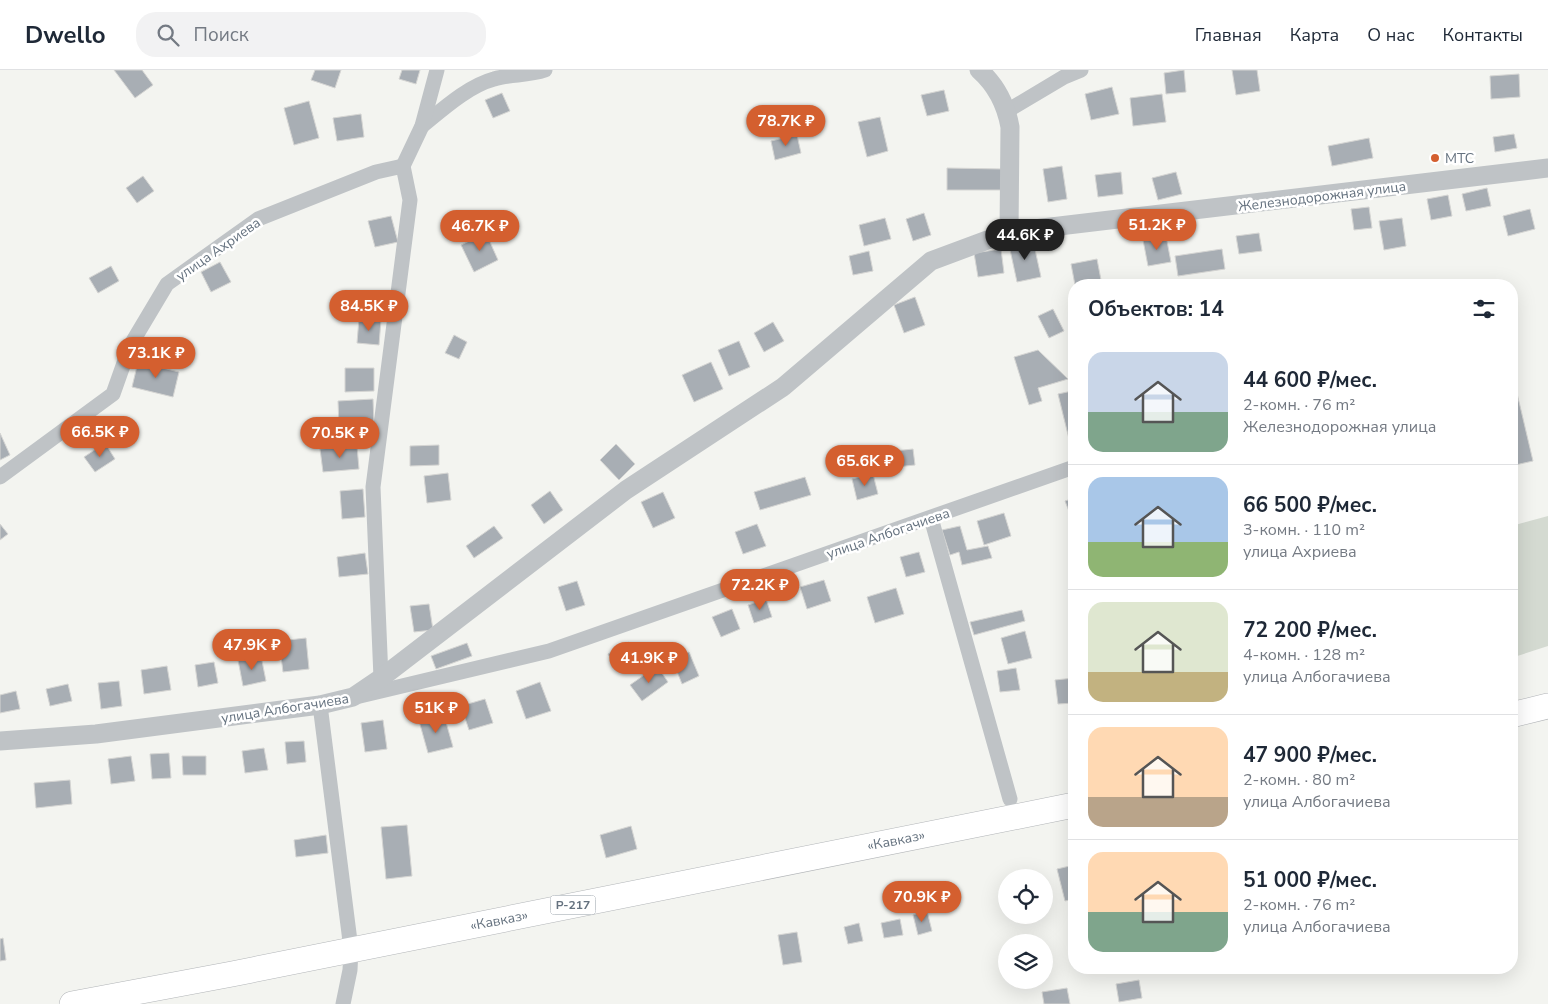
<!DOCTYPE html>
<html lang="ru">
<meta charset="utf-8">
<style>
:root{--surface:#fff;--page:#f2f2f3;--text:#1f2937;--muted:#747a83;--line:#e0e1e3;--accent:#d45f2f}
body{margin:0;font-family:"Nunito Sans",sans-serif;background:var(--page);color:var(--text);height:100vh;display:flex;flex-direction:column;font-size:19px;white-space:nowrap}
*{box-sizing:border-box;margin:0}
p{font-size:16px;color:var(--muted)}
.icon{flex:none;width:28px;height:28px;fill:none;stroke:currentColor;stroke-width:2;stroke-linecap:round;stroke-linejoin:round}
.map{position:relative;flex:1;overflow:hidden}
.sheet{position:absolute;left:1068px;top:209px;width:450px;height:695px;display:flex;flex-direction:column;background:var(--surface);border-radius:20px;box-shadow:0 5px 20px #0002}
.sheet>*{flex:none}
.fabs{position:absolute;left:998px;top:799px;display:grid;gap:10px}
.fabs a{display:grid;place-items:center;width:55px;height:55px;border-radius:50%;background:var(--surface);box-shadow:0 5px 20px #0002;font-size:25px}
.price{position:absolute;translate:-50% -42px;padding:0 11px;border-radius:18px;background:var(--accent);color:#fff;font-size:16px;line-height:32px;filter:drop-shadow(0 1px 2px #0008)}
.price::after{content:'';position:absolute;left:50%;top:30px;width:15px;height:11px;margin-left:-8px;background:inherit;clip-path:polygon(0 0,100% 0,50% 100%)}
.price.current{background:#222;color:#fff}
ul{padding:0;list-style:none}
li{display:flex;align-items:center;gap:15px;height:125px;padding:0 20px}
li+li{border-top:1px solid var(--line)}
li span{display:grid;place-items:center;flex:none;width:140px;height:100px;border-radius:15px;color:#555}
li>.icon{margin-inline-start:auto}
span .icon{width:60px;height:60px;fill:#fffc;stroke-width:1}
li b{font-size:21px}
h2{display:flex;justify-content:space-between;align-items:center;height:60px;padding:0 20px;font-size:21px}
header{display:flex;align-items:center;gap:30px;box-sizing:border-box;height:70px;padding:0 25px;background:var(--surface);border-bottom:1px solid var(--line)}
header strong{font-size:24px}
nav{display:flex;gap:28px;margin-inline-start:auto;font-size:18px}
.search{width:350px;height:45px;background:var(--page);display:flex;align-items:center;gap:12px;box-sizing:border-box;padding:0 18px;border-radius:20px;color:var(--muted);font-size:19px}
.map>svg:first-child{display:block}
</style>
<header>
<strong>Dwello</strong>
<div class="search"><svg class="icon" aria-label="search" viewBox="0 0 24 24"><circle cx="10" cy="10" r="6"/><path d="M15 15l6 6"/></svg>Поиск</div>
<nav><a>Главная</a><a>Карта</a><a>О нас</a><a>Контакты</a></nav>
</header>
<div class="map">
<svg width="1548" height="934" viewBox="0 0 1548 934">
<rect width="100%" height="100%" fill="#f3f4f0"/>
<path fill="#d4dad1" d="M1548 446V576L1511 588V456Z"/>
<g fill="#a8aeb4" stroke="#d5d5d3">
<path d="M114 0H142L153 15 135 28Z"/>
<path d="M315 0H341L335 18 311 10Z"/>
<path d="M402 0H420L416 14 399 9Z"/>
<path d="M1184 0 1186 22 1166 24 1164 3Z"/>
<path d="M1232 0H1257L1260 21 1236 25Z"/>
<path d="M1519 4 1520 27 1491 29 1490 6Z"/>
<path d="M1112 17 1119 44 1091 50 1085 24Z"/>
<path d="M944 20 949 41 927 46 921 25Z"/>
<path d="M502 23 510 41 493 48 485 30Z"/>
<path d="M1162 24 1166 52 1133 56 1130 28Z"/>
<path d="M309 31 319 68 294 75 284 38Z"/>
<path d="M361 44 364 67 337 71 333 48Z"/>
<path d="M880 47 888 81 867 87 858 52Z"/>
<path d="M1514 64 1517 78 1495 82 1493 67Z"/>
<path d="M797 65 801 83 775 90 771 71Z"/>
<path d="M1369 68 1373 88 1332 96 1328 76Z"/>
<path d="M1062 96 1067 129 1048 132 1043 99Z"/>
<path d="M947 98 1002 99V120H947Z"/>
<path d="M1121 102 1123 124 1098 127 1095 105Z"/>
<path d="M1176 102 1182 124 1158 130 1152 108Z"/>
<path d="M143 106 154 121 137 133 126 118Z"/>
<path d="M1487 118 1491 136 1466 141 1462 124Z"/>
<path d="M1448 125 1452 146 1431 150 1427 129Z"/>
<path d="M1369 137 1372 158 1354 160 1351 139Z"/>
<path d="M1530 139 1535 159 1508 166 1503 146Z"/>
<path d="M924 143 931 165 913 171 906 149Z"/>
<path d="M391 146 398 172 375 177 368 151Z"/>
<path d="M885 148 891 169 864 176 859 155Z"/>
<path d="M1402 148 1406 176 1384 180 1379 151Z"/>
<path d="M486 163 498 190 474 202 461 175Z"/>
<path d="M1259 163 1262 181 1239 184 1236 166Z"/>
<path d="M1166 166 1171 192 1148 196 1143 170Z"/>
<path d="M1033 170 1041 207 1017 212 1009 175Z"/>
<path d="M1001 179 1004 203 978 207 974 183Z"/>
<path d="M1222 179 1225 199 1178 206 1175 186Z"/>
<path d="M869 181 873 201 853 205 849 186Z"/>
<path d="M1097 189 1102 215H1075L1071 194Z"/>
<path d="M220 192 231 212 211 222 201 202Z"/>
<path d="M111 196 119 211 98 223 89 208Z"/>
<path d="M915 227 925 255 904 263 894 235Z"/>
<path d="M1053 239 1064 261 1049 268 1038 246Z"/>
<path d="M359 248 381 250 379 275 357 273Z"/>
<path d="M773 252 784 271 764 282 754 263Z"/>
<path d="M454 265 467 272 459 289 445 283Z"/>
<path d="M739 271 750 297 729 306 718 280Z"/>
<path d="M1038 280 1068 309 1038 318 1042 331 1029 335 1014 287Z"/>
<path d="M138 292 179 302 173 327 132 317Z"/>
<path d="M711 292 723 319 694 332 682 305Z"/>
<path d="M345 298H374V321L345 322Z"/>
<path d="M1516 319 1533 391 1511 396V320Z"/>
<path d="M1072 321 1074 329V376L1071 377 1058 324Z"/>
<path d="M373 329 374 354 339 356 338 331Z"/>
<path d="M0 363 10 385 0 390Z"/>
<path d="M105 373 115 389 95 402 84 387Z"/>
<path d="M616 374 635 394 619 410 600 390Z"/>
<path d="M439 375V395L410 396V376Z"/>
<path d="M357 376 359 399 323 402 320 379Z"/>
<path d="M913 379 915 395 896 397 894 381Z"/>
<path d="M448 403 451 430 427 433 424 406Z"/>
<path d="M873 404 878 424 857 430 852 409Z"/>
<path d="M805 407 811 425 760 440 754 422Z"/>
<path d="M363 419 365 447 342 449 340 421Z"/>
<path d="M550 421 563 440 544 454 531 435Z"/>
<path d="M663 422 675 448 653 458 641 432Z"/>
<path d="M1074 428V454L1065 431Z"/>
<path d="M1004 443 1011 466 984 475 977 451Z"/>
<path d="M0 454 8 464 0 470Z"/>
<path d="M757 454 766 476 743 484 735 462Z"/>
<path d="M494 456 503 468 474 488 466 476Z"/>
<path d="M960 456 967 480 988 476 992 488 962 495 959 482 950 485 942 460Z"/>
<path d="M919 482 925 502 906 507 900 487Z"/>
<path d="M365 483 368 504 339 507 337 487Z"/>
<path d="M824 510 831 531 807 539 800 517Z"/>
<path d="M577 511 585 535 566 541 558 517Z"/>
<path d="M896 518 904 544 875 553 867 527Z"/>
<path d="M766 529 772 547 754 553 748 535Z"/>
<path d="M429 534 433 560 414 562 410 536Z"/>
<path d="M732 539 740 559 721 567 712 547Z"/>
<path d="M1022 540 1025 551 974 565 970 552Z"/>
<path d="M1025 561 1032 588 1008 594 1001 568Z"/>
<path d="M306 568 309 599 283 602 279 571Z"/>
<path d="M629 572 638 590 618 601 608 584Z"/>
<path d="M467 573 472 586 436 599 431 586Z"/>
<path d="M689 582 699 606 682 614 672 589Z"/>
<path d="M261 586 266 611 243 616 238 590Z"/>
<path d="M214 592 218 613 198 617 195 595Z"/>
<path d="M167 596 171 620 144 624 141 600Z"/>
<path d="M657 596 668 612 642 631 630 615Z"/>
<path d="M1016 598 1020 620 1000 622 997 601Z"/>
<path d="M1074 608V633L1058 634 1055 610Z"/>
<path d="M119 611 122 636 101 639 98 613Z"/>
<path d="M540 612 551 641 526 649 516 621Z"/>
<path d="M68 614 72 631 50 636 46 619Z"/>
<path d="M16 621 20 639 0 643V625Z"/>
<path d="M485 629 493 653 469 660 461 636Z"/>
<path d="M444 645 453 677 428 683 419 651Z"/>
<path d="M383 650 387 679 365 682 361 653Z"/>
<path d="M304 671 306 692 287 694 285 672Z"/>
<path d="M264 678 268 700 245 703 242 681Z"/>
<path d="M169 683 171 708 152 709 150 684Z"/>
<path d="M131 686 135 711 111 714 108 689Z"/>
<path d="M182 686H206V705H183Z"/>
<path d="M70 710 72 734 36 738 34 713Z"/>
<path d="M407 755 412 806 386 809 381 757Z"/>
<path d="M631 756 637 779 606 788 600 765Z"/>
<path d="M326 765 328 783 296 787 294 770Z"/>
<path d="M1074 795V829L1065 831 1057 799Z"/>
<path d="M927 841 932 861 918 865 913 845Z"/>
<path d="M900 849 903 865 884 868 881 853Z"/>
<path d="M859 853 863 871 848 874 844 857Z"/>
<path d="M797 862 802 892 783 895 778 865Z"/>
<path d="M3 868 6 890 0 891V869Z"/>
<path d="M1139 910 1142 928 1119 932 1116 914Z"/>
<path d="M1067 918 1070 934H1044L1042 922Z"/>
</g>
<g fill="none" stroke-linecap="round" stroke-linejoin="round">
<g stroke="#b2b5b8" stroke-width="26">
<g id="trunk">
<path d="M1511 645 1548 636"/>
<path d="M72 934 232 904 1074 735"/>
</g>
</g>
<g stroke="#bfc3c6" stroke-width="15">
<path d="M1007 41 1064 7 1081 0"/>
<path d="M422 56C443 39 468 16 494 9 511 4 528 6 545 0"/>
<path d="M0 407 113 324 130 276 167 214 258 149 376 102 403 96"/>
<path d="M931 448 1010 729"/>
<path d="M381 608 373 417 410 130 403 96 422 56 437 0"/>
<path d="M360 626 549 581 1074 397"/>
<path d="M320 635 351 879 350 900 343 934"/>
</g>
<g stroke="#bfc3c6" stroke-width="19">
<path d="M979 0C996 15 1006 35 1010 57L1009 162 1548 98"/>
<path d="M0 671 96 664 320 635 353 627 381 608 626 420 783 317 931 191 1009 162"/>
</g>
<use href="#trunk" stroke="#fff" stroke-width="25"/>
</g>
<circle fill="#d45f2f" stroke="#fff" stroke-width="2" cx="1435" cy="88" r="5"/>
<g text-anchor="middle" stroke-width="5" stroke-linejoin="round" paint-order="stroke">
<rect fill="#fff" stroke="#939ca5" stroke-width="1" x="550.5" y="825.5" width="45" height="19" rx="4"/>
<g font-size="12" font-weight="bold" fill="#65727f">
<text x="573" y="839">Р-217</text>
</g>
<g font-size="14" fill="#65727f" stroke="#fff" text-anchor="start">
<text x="1445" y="93">МТС</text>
</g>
<g font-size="14" fill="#65727f" stroke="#fff">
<text transform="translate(1322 126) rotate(-7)" y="5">Железнодорожная улица</text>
<text transform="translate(218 179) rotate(-35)" y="5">улица Ахриева</text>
<text transform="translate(888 463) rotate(-19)" y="5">улица Албогачиева</text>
<text transform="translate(285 638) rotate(-9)" y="5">улица Албогачиева</text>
<text transform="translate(896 770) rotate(-11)" y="5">«Кавказ»</text>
<text transform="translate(499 850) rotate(-11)" y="5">«Кавказ»</text>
</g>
</g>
</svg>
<div class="fabs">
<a><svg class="icon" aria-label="locate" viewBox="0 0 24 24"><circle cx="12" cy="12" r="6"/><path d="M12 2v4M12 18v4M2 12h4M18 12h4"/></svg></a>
<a><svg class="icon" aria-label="layers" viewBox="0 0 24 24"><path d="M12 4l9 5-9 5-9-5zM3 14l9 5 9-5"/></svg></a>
</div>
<b class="price" style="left:786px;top:77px">78.7K ₽</b>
<b class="price" style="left:1157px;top:181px">51.2K ₽</b>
<b class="price" style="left:480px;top:182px">46.7K ₽</b>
<b class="price current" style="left:1025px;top:191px">44.6K ₽</b>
<b class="price" style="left:369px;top:262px">84.5K ₽</b>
<b class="price" style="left:156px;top:309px">73.1K ₽</b>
<b class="price" style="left:100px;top:388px">66.5K ₽</b>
<b class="price" style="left:340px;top:389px">70.5K ₽</b>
<b class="price" style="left:865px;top:417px">65.6K ₽</b>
<b class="price" style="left:760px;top:541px">72.2K ₽</b>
<b class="price" style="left:252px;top:601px">47.9K ₽</b>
<b class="price" style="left:649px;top:614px">41.9K ₽</b>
<b class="price" style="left:436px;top:664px">51K ₽</b>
<b class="price" style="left:922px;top:853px">70.9K ₽</b>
<section class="sheet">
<h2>Объектов: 14<svg class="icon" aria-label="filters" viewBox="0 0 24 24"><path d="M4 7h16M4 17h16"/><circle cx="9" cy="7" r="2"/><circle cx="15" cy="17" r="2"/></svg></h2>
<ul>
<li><span style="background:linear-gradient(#c9d6e8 60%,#7fa58c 0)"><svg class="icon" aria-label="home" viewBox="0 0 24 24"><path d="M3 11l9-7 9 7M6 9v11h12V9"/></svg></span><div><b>44 600 ₽/мес.</b><p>2-комн. · 76 m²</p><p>Железнодорожная улица</p></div></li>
<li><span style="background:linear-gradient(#a9c7e8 65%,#8fb573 0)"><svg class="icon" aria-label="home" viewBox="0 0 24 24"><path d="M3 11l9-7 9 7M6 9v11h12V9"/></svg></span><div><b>66 500 ₽/мес.</b><p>3-комн. · 110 m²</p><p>улица Ахриева</p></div></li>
<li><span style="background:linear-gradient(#dfe7d0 70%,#c2b280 0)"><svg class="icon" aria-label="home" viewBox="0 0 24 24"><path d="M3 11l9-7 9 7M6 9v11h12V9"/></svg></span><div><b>72 200 ₽/мес.</b><p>4-комн. · 128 m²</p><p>улица Албогачиева</p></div></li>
<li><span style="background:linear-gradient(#ffd9b3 70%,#b9a48a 0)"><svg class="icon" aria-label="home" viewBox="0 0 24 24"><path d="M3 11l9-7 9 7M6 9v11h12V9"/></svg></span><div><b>47 900 ₽/мес.</b><p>2-комн. · 80 m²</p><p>улица Албогачиева</p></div></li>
<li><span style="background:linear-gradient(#ffd9b3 60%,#7fa58c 0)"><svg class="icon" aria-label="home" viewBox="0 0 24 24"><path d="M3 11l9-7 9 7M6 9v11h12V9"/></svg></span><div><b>51 000 ₽/мес.</b><p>2-комн. · 76 m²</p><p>улица Албогачиева</p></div></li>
</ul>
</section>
</div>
